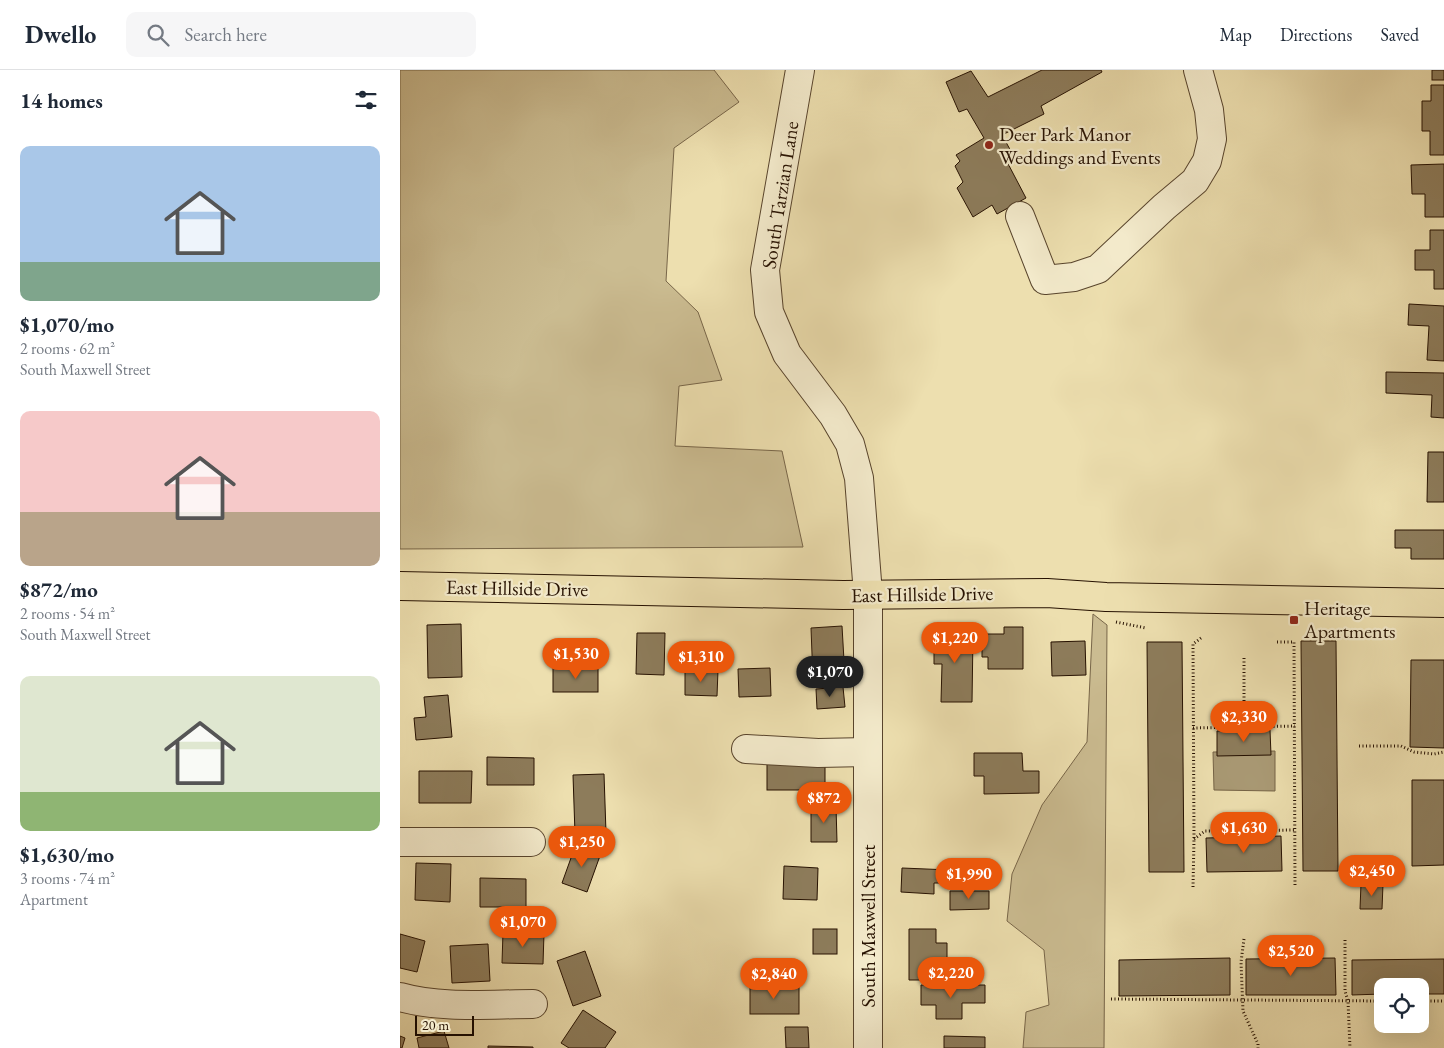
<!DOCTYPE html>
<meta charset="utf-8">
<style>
:root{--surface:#fff;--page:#f6f6f7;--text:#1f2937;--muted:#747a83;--line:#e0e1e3;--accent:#ea580c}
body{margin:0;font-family:"EB Garamond",serif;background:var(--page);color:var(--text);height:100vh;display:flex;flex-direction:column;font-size:19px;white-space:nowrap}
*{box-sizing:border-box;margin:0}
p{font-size:16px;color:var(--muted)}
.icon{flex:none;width:28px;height:28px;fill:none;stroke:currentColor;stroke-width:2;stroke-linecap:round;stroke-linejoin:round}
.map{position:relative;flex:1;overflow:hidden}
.side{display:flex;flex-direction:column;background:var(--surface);width:400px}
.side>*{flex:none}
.buttons{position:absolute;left:974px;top:908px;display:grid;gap:10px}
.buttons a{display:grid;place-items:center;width:55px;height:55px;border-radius:10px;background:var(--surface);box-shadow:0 5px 20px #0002;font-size:25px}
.scale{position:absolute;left:15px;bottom:12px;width:59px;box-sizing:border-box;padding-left:5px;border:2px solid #261101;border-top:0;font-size:14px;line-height:18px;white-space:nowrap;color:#261101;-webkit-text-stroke:4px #f3eacb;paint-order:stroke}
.price{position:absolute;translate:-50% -42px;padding:0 11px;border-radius:18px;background:var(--accent);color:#fff;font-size:16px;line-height:32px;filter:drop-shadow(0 1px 2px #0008)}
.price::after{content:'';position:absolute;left:50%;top:30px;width:15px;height:11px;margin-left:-8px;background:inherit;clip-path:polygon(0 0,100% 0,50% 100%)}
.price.current{background:#222;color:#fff}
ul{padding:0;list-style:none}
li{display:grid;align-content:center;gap:10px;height:265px;padding:0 20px}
li span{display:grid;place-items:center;height:155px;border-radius:10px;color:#555}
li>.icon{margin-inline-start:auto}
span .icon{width:90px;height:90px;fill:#fffc;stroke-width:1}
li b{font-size:21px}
h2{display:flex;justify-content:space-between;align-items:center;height:60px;padding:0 20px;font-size:21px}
header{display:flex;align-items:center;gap:30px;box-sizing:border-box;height:70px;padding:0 25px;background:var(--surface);border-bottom:1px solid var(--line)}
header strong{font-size:24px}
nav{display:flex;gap:28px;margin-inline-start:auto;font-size:18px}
.search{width:350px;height:45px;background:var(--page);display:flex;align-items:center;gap:12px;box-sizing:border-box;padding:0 18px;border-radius:10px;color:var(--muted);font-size:19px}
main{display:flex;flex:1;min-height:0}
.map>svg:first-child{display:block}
</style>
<header>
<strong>Dwello</strong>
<div class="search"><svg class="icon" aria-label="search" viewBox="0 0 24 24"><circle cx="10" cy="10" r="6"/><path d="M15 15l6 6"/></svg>Search here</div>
<nav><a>Map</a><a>Directions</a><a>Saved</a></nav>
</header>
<main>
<section class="side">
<h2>14 homes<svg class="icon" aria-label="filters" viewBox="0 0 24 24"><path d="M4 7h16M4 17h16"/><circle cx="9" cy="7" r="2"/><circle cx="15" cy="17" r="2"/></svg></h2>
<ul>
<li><span style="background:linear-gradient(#a9c7e8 75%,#7fa58c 0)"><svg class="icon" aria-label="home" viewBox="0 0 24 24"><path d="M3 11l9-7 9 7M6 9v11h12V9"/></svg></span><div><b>$1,070/mo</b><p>2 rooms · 62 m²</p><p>South Maxwell Street</p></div></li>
<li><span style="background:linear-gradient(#f6c9c9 65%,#b9a48a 0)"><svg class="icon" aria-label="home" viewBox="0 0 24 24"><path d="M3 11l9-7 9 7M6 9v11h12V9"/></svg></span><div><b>$872/mo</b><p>2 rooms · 54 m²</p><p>South Maxwell Street</p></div></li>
<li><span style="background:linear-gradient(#dfe7d0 75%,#8fb573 0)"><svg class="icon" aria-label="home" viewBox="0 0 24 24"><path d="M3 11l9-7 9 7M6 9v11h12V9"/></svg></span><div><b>$1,630/mo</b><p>3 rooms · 74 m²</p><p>Apartment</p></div></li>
</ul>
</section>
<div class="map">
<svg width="1044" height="978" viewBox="0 0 1044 978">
<rect width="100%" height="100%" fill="#eddfaf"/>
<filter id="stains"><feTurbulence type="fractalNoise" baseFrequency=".004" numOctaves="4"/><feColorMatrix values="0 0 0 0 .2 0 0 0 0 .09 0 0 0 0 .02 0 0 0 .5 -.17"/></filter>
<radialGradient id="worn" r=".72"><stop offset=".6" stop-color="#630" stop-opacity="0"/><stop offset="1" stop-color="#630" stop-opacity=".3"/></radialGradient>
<g fill="#cbbc91" stroke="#786649">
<path d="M0 0H314L339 32 274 78 266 211 298 242 322 310 279 316 275 376 382 381 403 477 0 479Z"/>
<path d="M693 544 707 555 704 978H623L626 942 649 935 644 880 607 851 612 804 642 735 687 672Z"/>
</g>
<path fill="#a99974" stroke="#756346" d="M875 681V721L814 720 813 682Z"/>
<g fill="#8d7c5b" stroke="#261101">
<path d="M642 0H701L702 2 641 36 644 44 602 65 612 83 605 88 626 128 597 144 592 135 573 147 557 118 563 112 555 96 560 91 556 85 584 68 567 39 559 42 546 12 571 1 588 27Z"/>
<rect x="1032" y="0" width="12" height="10"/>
<path d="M1031 15H1044V85H1030V61H1022V31H1031Z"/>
<path d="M1044 94V147H1025V124H1012L1011 95Z"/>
<path d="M1030 160H1044V219H1034V200H1015V180H1030Z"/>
<path d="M1009 234 1044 236V291L1027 290 1029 256 1008 255Z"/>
<path d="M986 302 1044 303V348L1031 347 1032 325 986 323Z"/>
<path d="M1028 382H1044V432H1027Z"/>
<path d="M995 460H1044V489H1011V478H995Z"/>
<path d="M61 554 62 607 28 608 27 555Z"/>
<path d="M442 556 445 608 413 610 411 558Z"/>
<path d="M549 556H564V565H573L572 632H541L542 594H534V564H548Z"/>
<path d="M604 557H623V599H588V587H582V564H604Z"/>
<path d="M237 563H265L264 605 236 604Z"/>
<path d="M685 571 686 605 652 606 651 572Z"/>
<path d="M901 571H936L938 801H903Z"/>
<path d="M747 572H782L784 802H749Z"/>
<path d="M1011 590H1044V678L1010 677Z"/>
<rect x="153" y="598" width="45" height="24"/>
<path d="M370 598 371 626 339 627 338 599Z"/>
<path d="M285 600H318L317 626 285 625Z"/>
<path d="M443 617 445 637 417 639 416 619Z"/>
<path d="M48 625 52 667 16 670 14 648 26 647 24 627Z"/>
<path d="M870 660 871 685 817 686V661Z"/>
<path d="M574 683H622L623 701H639V723L584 724V706H574Z"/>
<path d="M87 687 134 688V715H87Z"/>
<rect x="367" y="693" width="58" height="27"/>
<path d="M19 701H72L71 733H19Z"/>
<path d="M204 704 206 763 175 764 173 705Z"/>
<path d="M1012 710H1044V795L1012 796Z"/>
<path d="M436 736 437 772H411V737Z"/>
<path d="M881 766 882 801 807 802 806 768Z"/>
<path d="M176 774 201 783 187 822 162 813Z"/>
<path d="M16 793 51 794 50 832 15 830Z"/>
<path d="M384 796 418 798 417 830 383 829Z"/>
<path d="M502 798 550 800V813H534V824L501 822Z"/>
<path d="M80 808 126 809V837H80Z"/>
<path d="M961 814H983L982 839H960Z"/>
<path d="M550 821H589V839L550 840Z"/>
<rect x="413" y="859" width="24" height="25"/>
<path d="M509 859H536V873H547V894H536V910H509Z"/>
<path d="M103 862 144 863 143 894 102 893Z"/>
<path d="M0 864 25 871 17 902 0 898Z"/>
<path d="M88 874 90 911 52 913 50 876Z"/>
<path d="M185 881 201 926 173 936 157 891Z"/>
<path d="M830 888V925L719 926V890Z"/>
<path d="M935 888 936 925H846V889Z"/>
<path d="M1044 889V924H1020V916H982V924L952 925V890Z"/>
<path d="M521 915H585V933H562V949H536V935H521Z"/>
<rect x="350" y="917" width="49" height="27"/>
<path d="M183 940 216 962 205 978H169L161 973Z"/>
<path d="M385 957H408L409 978H386Z"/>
<path d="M44 961 49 978H19L17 968Z"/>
<path d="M0 966 5 968 2 978H0Z"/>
<path d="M544 966 585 967V978H544Z"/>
<path d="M88 976 133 977V978H88Z"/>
</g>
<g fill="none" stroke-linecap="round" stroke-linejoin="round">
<g stroke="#58442c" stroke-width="30">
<g id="minor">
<path d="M400 0 365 200 369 242 387 284 433 345 450 374 459 408 468 524V978"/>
<path d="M620 146 645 210 674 207 698 199 764 137 795 111 807 91 812 69 809 40 798 0"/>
<path d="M346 679 418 683 468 682"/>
<path d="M0 772H131"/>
<path d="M0 927C42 939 90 934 133 934"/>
</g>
</g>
<g stroke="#261101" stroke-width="30">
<path id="major" d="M0 516 443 525 647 523 706 527 1044 533"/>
</g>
<g stroke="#261101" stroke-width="3" stroke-dasharray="1 2.5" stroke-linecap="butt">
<path d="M716 552 746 558"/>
<path d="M877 572H894L895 817"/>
<path d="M844 588V657"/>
<path d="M793 658 895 656"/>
<path d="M959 676H1001L1014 682 1034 684 1044 682"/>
<path d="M794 769 805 761 896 760"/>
<path d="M793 817 794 769 793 574 801 568"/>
<path d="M844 869 841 892 843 941 858 974V978"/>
<path d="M945 870V921L948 931 950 978"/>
<path d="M711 929 982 931"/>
<path d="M1020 931H1044"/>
</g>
<use href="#minor" stroke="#f3eacb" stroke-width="28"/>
<use href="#major" stroke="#eddfaf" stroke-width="28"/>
</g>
<g fill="#8f2418" stroke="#f3eacb" stroke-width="2">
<circle cx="589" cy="75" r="5"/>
<rect x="889" y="545" width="10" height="10" rx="2.5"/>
</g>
<g text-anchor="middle" stroke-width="4.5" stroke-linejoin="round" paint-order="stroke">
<g font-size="20" fill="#261101" stroke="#f3eacb" text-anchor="start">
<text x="599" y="71">Deer Park Manor<tspan x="599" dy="23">Weddings and Events</tspan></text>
<text x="904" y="545">Heritage<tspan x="904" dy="23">Apartments</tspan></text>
</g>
<g font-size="20" fill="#261101" stroke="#f3eacb">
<text transform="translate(380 125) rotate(-81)" y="7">South Tarzian Lane</text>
<text transform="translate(117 518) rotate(1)" y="7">East Hillside Drive</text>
<text transform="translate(522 524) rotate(-1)" y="7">East Hillside Drive</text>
<text transform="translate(468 856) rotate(-90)" y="7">South Maxwell Street</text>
</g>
</g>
<rect width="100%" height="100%" filter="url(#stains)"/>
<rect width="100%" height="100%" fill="url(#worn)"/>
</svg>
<div class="buttons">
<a><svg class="icon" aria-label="locate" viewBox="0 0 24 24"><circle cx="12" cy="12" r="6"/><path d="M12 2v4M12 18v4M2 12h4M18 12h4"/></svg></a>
</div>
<div class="scale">20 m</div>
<b class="price" style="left:555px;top:594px">$1,220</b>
<b class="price" style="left:176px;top:610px">$1,530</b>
<b class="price" style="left:301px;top:613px">$1,310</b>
<b class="price current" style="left:430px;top:628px">$1,070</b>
<b class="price" style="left:844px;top:673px">$2,330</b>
<b class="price" style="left:424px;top:754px">$872</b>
<b class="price" style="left:844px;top:784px">$1,630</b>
<b class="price" style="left:182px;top:798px">$1,250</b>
<b class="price" style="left:972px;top:827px">$2,450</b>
<b class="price" style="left:569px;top:830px">$1,990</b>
<b class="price" style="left:123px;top:878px">$1,070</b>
<b class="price" style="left:891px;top:907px">$2,520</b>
<b class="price" style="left:551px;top:929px">$2,220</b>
<b class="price" style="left:374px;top:930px">$2,840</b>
</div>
</main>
